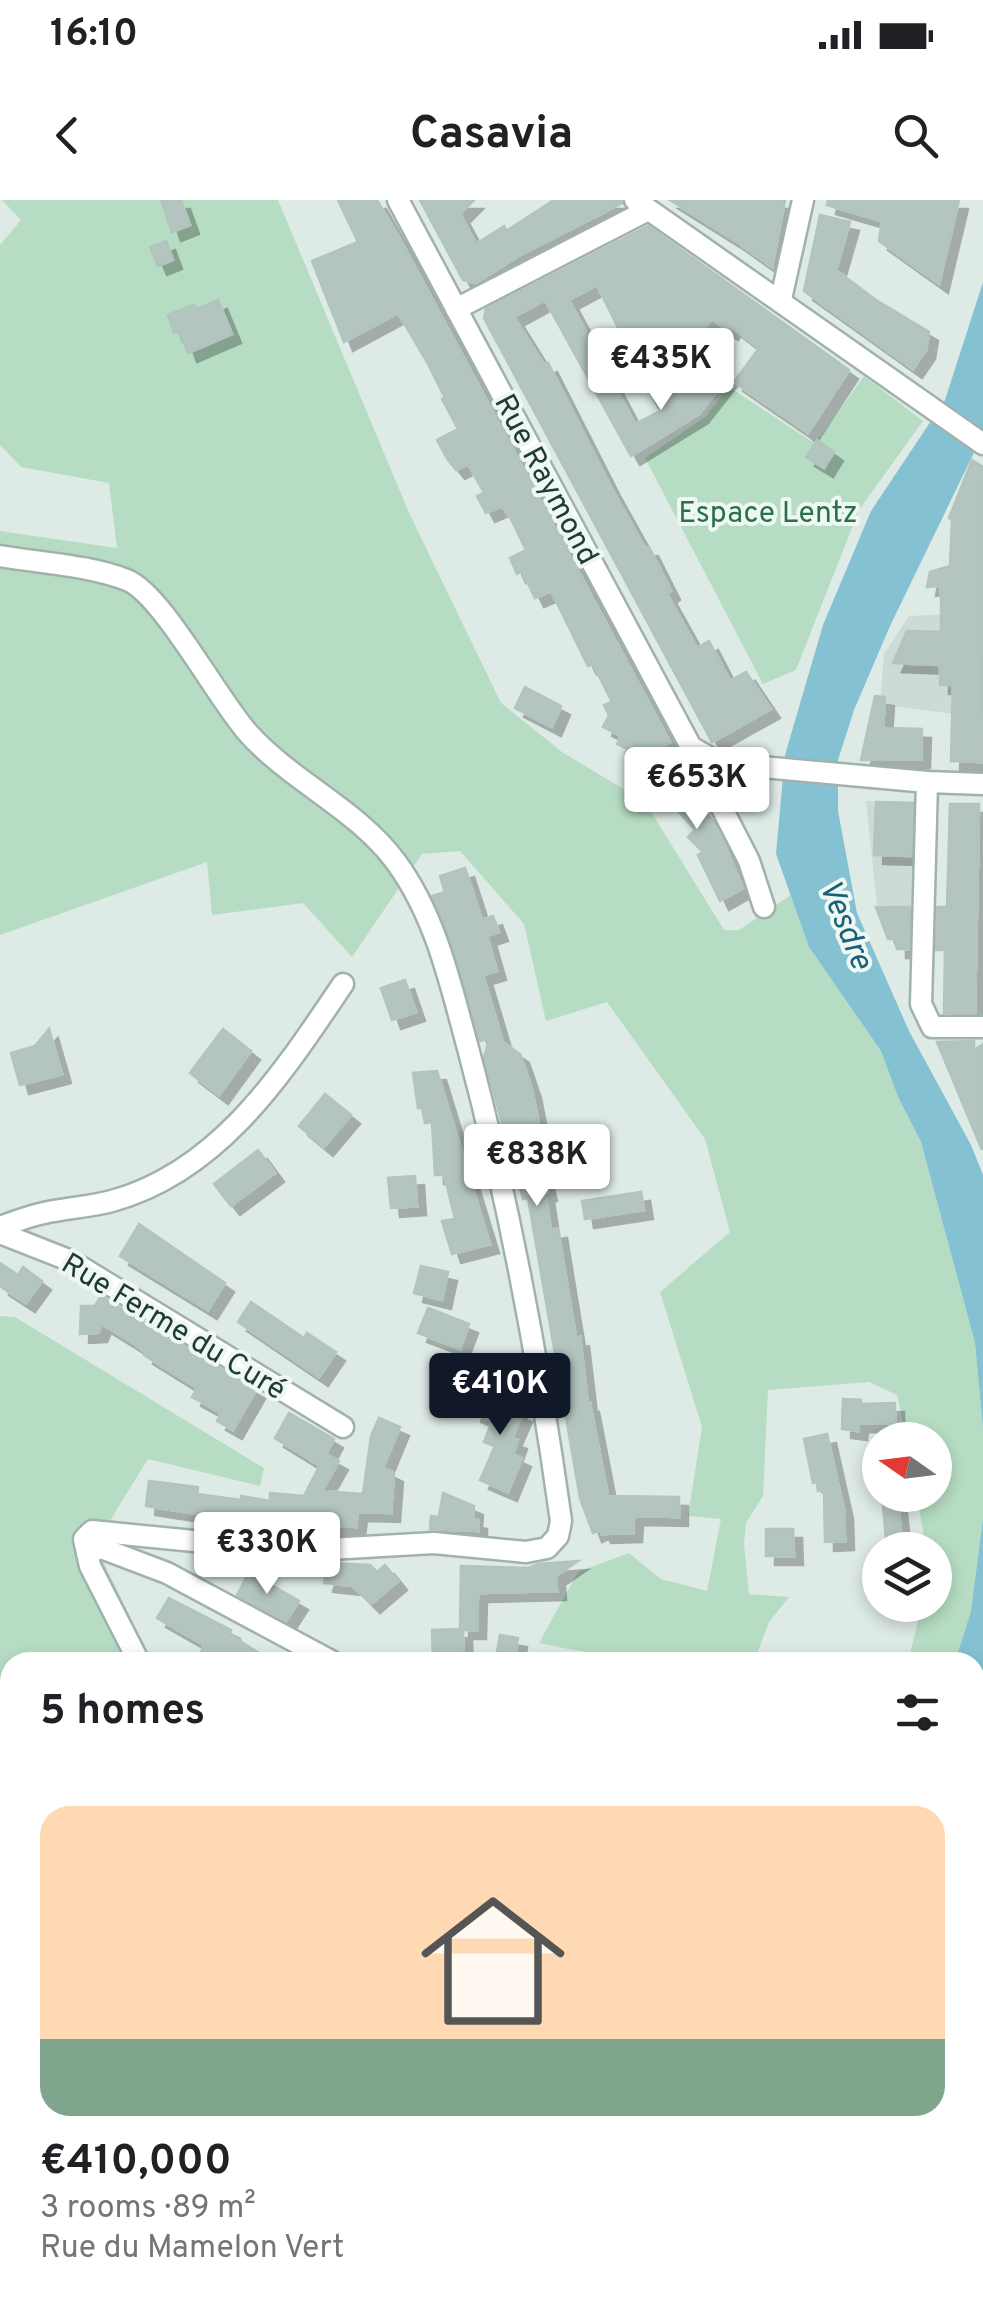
<!DOCTYPE html>
<meta charset="utf-8">
<style>
:root{--surface:#fff;--page:#f2f2f2;--text:#202124;--muted:#757577;--accent:#111827}
body{margin:0;font-family:Overpass,sans-serif;background:var(--page);color:var(--text);height:100vh;display:flex;flex-direction:column;font-size:38px;white-space:nowrap}
*{box-sizing:border-box;margin:0}
p{font-size:32px;color:var(--muted)}
.icon{flex:none;width:55px;height:55px;fill:none;stroke:currentColor;stroke-width:2;stroke-linecap:round;stroke-linejoin:round}
.map{position:relative;flex:1;overflow:hidden}
.panel{position:absolute;left:0px;top:1452px;width:985px;height:672px;display:flex;flex-direction:column;background:var(--surface);border-radius:30px 30px 0 0;box-shadow:0 5px 15px #0003}
.panel>*{flex:none}
.needle{width:65px;rotate:284deg}
.tools{position:absolute;left:862px;top:1222px;display:grid;gap:20px}
.tools a{display:grid;place-items:center;width:90px;height:90px;border-radius:50%;background:var(--surface);box-shadow:0 5px 15px #0003;font-size:50px}
.price{position:absolute;translate:-50% -85px;padding:0 22px;border-radius:10px;background:#fff;color:#222;font-size:32px;line-height:65px;filter:drop-shadow(0 2px 5px #0008)}
.price::after{content:'';position:absolute;left:50%;top:60px;width:30px;height:22px;margin-left:-15px;background:inherit;clip-path:polygon(0 0,100% 0,50% 100%)}
.price.current{background:var(--accent);color:#fff}
ul{padding:0;list-style:none}
li{display:grid;align-content:center;gap:20px;height:530px;padding:0 40px}
li span{display:grid;place-items:center;height:310px;border-radius:30px;color:#555}
li>.icon{margin-inline-start:auto}
span .icon{width:180px;height:180px;fill:#fffc;stroke-width:1}
li b{font-size:42px}
h2{display:flex;justify-content:space-between;align-items:center;height:120px;padding:0 40px;font-size:42px}
.status{display:flex;justify-content:space-between;align-items:center;height:70px;padding:0 50px;background:var(--surface);direction:ltr}
.status svg{height:28px;fill:currentColor}
header{display:flex;justify-content:space-between;align-items:center;height:130px;padding:0 40px;background:var(--surface);font-size:45px;font-weight:700}
.map>svg:first-child{display:block}
</style>
<div class="status"><b>16:10</b><svg viewBox="0 0 49 12"><path d="M0 12V9h3v3zM5 12V6h3v6zM10 12V3h3v9zM15 12V0h3v12zM26 1h20v11H26zM47 4h2v5h-2z"/></svg></div>
<header><svg class="icon" aria-label="back" viewBox="0 0 24 24"><path d="M15 5l-7 7 7 7"/></svg>Casavia<svg class="icon" aria-label="search" viewBox="0 0 24 24"><circle cx="10" cy="10" r="6"/><path d="M15 15l6 6"/></svg></header>
<div class="map">
<svg width="983" height="2124" viewBox="0 0 983 2124">
<defs>
<filter id="shadow"><feDropShadow dx="9" dy="9" stdDeviation="0" flood-color="#0004"/></filter>
</defs>
<rect width="100%" height="100%" fill="#deeae6"/>
<g fill="#cddad5">
<path d="M983 413V515L953 514 880 504 884 454 909 416Z"/>
<path d="M866 601 923 602 921 707 877 705Z"/>
<path d="M975 1769 983 1772V2124H858L857 2115H975Z"/>
</g>
<g fill="#b6ddc3">
<path d="M2 0H278L410 315 501 503 562 552 645 602 724 730H739L791 695 809 747 881 851 898 897 921 942 975 1143 983 1229V1318L971 1411 955 1462H908L922 1405H935V1350H926L917 1295H935V1240H907L897 1195 869 1182 768 1190 763 1296 746 1323 744 1343 749 1394 789 1397 769 1422 754 1462C681 1462 611 1459 539 1443L578 1372 629 1353 661 1379 707 1391 721 1319 688 1316 702 1227 660 1092 730 1032 705 939 607 802 546 821 524 724 460 651 422 654 352 757 303 703 212 715 207 662 0 735V331L117 348 109 283 21 267 0 245V45L21 20Z"/>
<path d="M864 176 923 221 859 310 796 470 763 484 645 258 705 217 729 187 811 241 821 236Z"/>
<path d="M0 1116 15 1117 264 1268 260 1286 148 1259 95 1345 152 1462H10V1513L0 1507Z"/>
<path d="M316 2115H696L692 2124H299Z"/>
</g>
<g fill="#84c1d2">
<path d="M983 82V234L890 426 854 510 838 560V611L857 713 909 831 971 945 983 975V1229L975 1143 921 942 898 897 881 851 809 747 776 654 785 555 823 425 871 311 945 200Z"/>
<path d="M983 1318V1552L975 1578V1462H955L971 1411Z"/>
</g>
<g fill="#b4c5bf" stroke="#b1c4bd" stroke-width="2.5" filter="url(#shadow)">
<path d="M161 0H181L190 25 172 32Z"/>
<path d="M338 0H377L401 41 670 542 647 558 617 544 621 536 603 527 609 515 604 505 612 502 593 464 588 466 551 391 535 398 522 371 517 374 510 358 526 350 511 319 502 306 486 313 477 296 484 293 468 264 456 270 448 260 437 240 458 229 442 199 445 198 427 162 398 113 344 142 312 61 358 42Z"/>
<path d="M420 0H474L460 14 476 44 504 26 506 31 554 0H621L622 3 520 55 476 83 463 80Z"/>
<path d="M670 0H785L772 67 737 42Z"/>
<path d="M828 0H959L939 84 879 41 882 21 827 5Z"/>
<path d="M820 15 850 22 836 70 876 100 929 132 926 150 913 169 804 91Z"/>
<path d="M648 26 849 170 808 233 734 182 759 148 732 127 729 131 712 119 685 151 650 127 632 156 597 85 569 100 635 224 660 211 639 170 659 185 689 146 729 176 699 214 631 256 545 100 514 117 544 165 548 163 611 287 645 348 649 347 671 391 667 394 697 448 709 441 730 481 746 472 771 509 712 542 484 118 486 109Z"/>
<path d="M166 41 173 60 158 66 150 47Z"/>
<path d="M218 100 232 134 188 153 180 131 174 133 168 115 193 105 197 109Z"/>
<path d="M817 240 834 252 824 268 806 257Z"/>
<path d="M972 260 983 267 981 562 951 561 953 485H940V465L893 463 907 431 941 432V386L927 387 930 372 950 366 952 319 949 318Z"/>
<path d="M525 487 561 506 552 527 515 508Z"/>
<path d="M875 496 885 497 883 528 922 529 921 559 861 560Z"/>
<path d="M645 562 692 597 719 632 743 688 720 701 698 655 703 652 688 637 695 630 673 605 633 575Z"/>
<path d="M876 602 913 603 911 656 874 655Z"/>
<path d="M950 604H979L975 813H944L945 750H936L937 707H947Z"/>
<path d="M465 668 482 720 493 716 499 732 487 736 497 771 483 775 503 842 520 854 532 889 539 925 532 927 548 992 545 993 551 1030 558 1029 576 1138 580 1137 588 1204 590 1203 608 1296 679 1297V1317L634 1316 633 1333 602 1334 600 1330 593 1333 580 1298 528 998 523 999 484 857 490 838 480 841 454 750 432 696 445 692 440 676Z"/>
<path d="M876 707H910L909 749H897V739H888Z"/>
<path d="M405 780 416 812 392 820 381 788Z"/>
<path d="M49 829 62 874 20 885 11 853 35 846Z"/>
<path d="M223 829 251 851 219 895 190 873Z"/>
<path d="M974 841V850L983 844 982 950 937 842Z"/>
<path d="M437 871 490 1044 452 1054 442 1021 455 1019 444 975H435L432 922 425 923 422 908H418L413 873Z"/>
<path d="M325 894 351 915 324 947 299 926Z"/>
<path d="M258 950 275 973 231 1006 214 984Z"/>
<path d="M415 976 417 1006 391 1008 388 978Z"/>
<path d="M641 992 644 1010 585 1019 582 1001Z"/>
<path d="M139 1024 225 1083 208 1110 120 1056Z"/>
<path d="M0 1063 18 1075 23 1067 42 1081 26 1103 0 1086Z"/>
<path d="M421 1066 448 1072 442 1100 414 1093Z"/>
<path d="M101 1096 256 1190 233 1230 217 1221 221 1213 192 1197 197 1188 144 1155 145 1152 136 1145 102 1124 98 1133 80 1134 81 1106H95Z"/>
<path d="M251 1102 304 1138 307 1133 336 1152 319 1177 238 1122Z"/>
<path d="M428 1108 469 1124 460 1149 418 1133Z"/>
<path d="M482 1188 520 1204 517 1211 523 1213 512 1238 518 1240 513 1254 522 1258 508 1292 480 1280 495 1246 484 1242 492 1221 472 1213Z"/>
<path d="M843 1199 861 1200V1204L895 1203V1224L859 1223 858 1231 842 1229Z"/>
<path d="M289 1213 334 1239 326 1254 339 1261 322 1291 363 1294 371 1236 379 1218 400 1227 383 1268 394 1273 391 1313 358 1312 356 1327 299 1324 298 1337 266 1334 267 1325 146 1306 149 1281 198 1287 197 1294 241 1300V1296L270 1301V1293L304 1296 323 1259 319 1265 275 1238Z"/>
<path d="M827 1234 844 1310 845 1341 825 1342 824 1290 818 1291 817 1282 813 1283 804 1239Z"/>
<path d="M443 1293 474 1306 473 1319 478 1320V1331L430 1329 431 1316 439 1317Z"/>
<path d="M882 1295H897L903 1350H887Z"/>
<path d="M766 1329H793L794 1356H766Z"/>
<path d="M578 1361 556 1376 557 1391 478 1393 477 1430H463L464 1462H433L432 1430 460 1429 461 1366 528 1368 538 1364Z"/>
<path d="M329 1363 370 1365 377 1372 385 1365 398 1381 371 1404 353 1386 324 1383Z"/>
<path d="M249 1372 299 1401 286 1421 237 1395Z"/>
<path d="M169 1398 231 1430 229 1434 273 1462H215L200 1454 204 1445 157 1418Z"/>
<path d="M500 1435 518 1438 514 1462 496 1459Z"/>
</g>
<g fill="none" stroke-linecap="round" stroke-linejoin="round">
<g stroke="#a1b2ad" stroke-width="25">
<g id="minor">
<path d="M398 0 691 547 719 563 927 582 983 584"/>
<path d="M635 0 983 244"/>
<path d="M781 99 803 0"/>
<path d="M456 109 648 10"/>
<path d="M0 356C41 363 88 365 127 380 162 394 217 498 248 533 292 582 357 609 396 662 437 718 451 787 469 852 510 1007 539 1163 561 1321L558 1336 547 1348 526 1352 434 1343 295 1351 92 1331 84 1339 90 1366 139 1462"/>
<path d="M700 555 703 571 749 661 764 707"/>
<path d="M927 582 921 804 932 827H983"/>
<path d="M0 1027C14 1022 29 1016 44 1013 66 1008 90 1007 112 1001 221 971 284 871 343 784"/>
<path d="M0 1033 71 1061 343 1227"/>
<path d="M87 1353 101 1348 167 1373 333 1462"/>
<path d="M975 1636 983 1637"/>
<path d="M0 1908 10 1922"/>
<path d="M125 2115 130 2124"/>
</g>
</g>
<use href="#minor" stroke="#fff" stroke-width="20"/>
</g>
<g text-anchor="middle" stroke-width="8" stroke-linejoin="round" paint-order="stroke">
<g font-size="30" fill="#1f3b35" stroke="#eff7f3">
<text transform="translate(547 279) rotate(62)" y="10">Rue Raymond</text>
<text transform="translate(174 1126) rotate(31)" y="10">Rue Ferme du Curé</text>
</g>
<g font-size="30" fill="#28724a" stroke="#eff7f3">
<text x="768" y="322">Espace Lentz</text>
</g>
<g font-size="32" font-style="italic" fill="#186178" stroke="#eff7f3">
<text transform="translate(847 724) rotate(68)" y="11">Vesdre</text>
</g>
</g>
</svg>
<div class="tools">
<a><svg class="needle" viewBox="-14 -14 28 28"><path d="M0-13l5 13h-10z" fill="#e53935"/><path d="M0 13l5-13h-10z" fill="#757577"/></svg></a>
<a><svg class="icon" aria-label="layers" viewBox="0 0 24 24"><path d="M12 4l9 5-9 5-9-5zM3 14l9 5 9-5"/></svg></a>
</div>
<b class="price" style="left:661px;top:213px">€435K</b>
<b class="price" style="left:697px;top:632px">€653K</b>
<b class="price" style="left:537px;top:1009px">€838K</b>
<b class="price current" style="left:500px;top:1238px">€410K</b>
<b class="price" style="left:267px;top:1397px">€330K</b>
<section class="panel">
<h2>5 homes<svg class="icon" aria-label="filters" viewBox="0 0 24 24"><path d="M4 7h16M4 17h16"/><circle cx="9" cy="7" r="2"/><circle cx="15" cy="17" r="2"/></svg></h2>
<ul>
<li><span style="background:linear-gradient(#ffd9b3 75%,#7fa58c 0)"><svg class="icon" aria-label="home" viewBox="0 0 24 24"><path d="M3 11l9-7 9 7M6 9v11h12V9"/></svg></span><div><b>€410,000</b><p>3 rooms · 89 m²</p><p>Rue du Mamelon Vert</p></div></li>
</ul>
</section>
</div>
